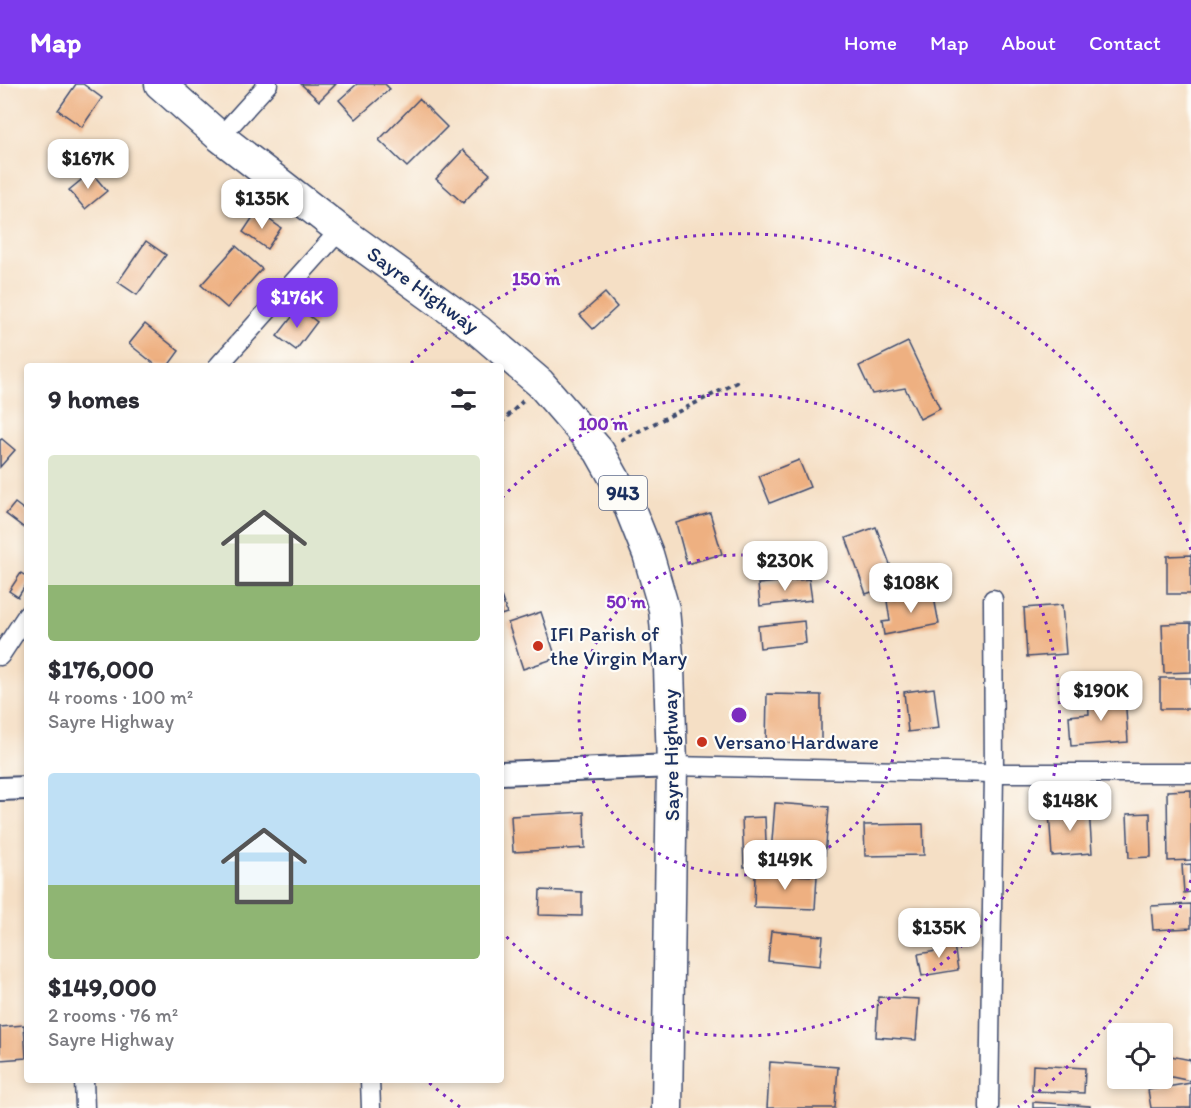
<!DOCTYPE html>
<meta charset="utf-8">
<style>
:root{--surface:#fff;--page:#f7f7f7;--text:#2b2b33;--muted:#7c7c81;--accent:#7c3aed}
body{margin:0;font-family:Itim,sans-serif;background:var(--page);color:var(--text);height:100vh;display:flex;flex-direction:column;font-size:22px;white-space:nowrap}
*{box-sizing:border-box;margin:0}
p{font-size:20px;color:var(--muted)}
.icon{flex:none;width:33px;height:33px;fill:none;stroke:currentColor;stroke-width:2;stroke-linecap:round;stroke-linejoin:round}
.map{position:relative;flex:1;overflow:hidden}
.drawer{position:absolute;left:24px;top:279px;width:480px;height:720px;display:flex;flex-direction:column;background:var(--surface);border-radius:6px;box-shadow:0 3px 9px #0003}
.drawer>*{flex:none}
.fabs{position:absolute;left:1107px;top:939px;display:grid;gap:12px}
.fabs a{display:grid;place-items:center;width:66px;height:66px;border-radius:6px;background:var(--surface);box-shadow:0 3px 9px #0003;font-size:30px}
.price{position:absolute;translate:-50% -51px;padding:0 14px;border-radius:12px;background:#fff;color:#222;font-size:20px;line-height:39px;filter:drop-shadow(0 2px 3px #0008)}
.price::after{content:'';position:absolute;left:50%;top:36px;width:18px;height:14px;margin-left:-9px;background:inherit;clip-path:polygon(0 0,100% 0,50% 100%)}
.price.active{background:var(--accent);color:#fff}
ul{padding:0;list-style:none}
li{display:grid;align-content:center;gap:12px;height:318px;padding:0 24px}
li span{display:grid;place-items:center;height:186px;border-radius:6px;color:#555}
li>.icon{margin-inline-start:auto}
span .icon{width:108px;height:108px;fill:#fffc;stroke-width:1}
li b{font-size:26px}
h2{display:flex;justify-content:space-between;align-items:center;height:72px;padding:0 24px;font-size:26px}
header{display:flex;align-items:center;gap:36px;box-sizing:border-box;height:84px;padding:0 30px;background:var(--accent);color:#fff}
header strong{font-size:28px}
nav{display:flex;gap:33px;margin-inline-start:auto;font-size:21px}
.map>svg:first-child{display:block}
</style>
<header>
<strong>Map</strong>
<nav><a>Home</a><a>Map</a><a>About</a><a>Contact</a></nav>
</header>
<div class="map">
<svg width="1191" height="1024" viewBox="0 0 1191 1024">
<rect width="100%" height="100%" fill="#fdfcf7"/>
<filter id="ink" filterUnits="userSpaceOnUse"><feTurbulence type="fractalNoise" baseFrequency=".0167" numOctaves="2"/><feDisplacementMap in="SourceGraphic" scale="12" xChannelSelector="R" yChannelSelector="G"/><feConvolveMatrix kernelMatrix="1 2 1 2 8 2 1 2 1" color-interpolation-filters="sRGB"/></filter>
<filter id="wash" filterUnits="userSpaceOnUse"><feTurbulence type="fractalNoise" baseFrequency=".008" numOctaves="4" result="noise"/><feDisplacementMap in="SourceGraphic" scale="24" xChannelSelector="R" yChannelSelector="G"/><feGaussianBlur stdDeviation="1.35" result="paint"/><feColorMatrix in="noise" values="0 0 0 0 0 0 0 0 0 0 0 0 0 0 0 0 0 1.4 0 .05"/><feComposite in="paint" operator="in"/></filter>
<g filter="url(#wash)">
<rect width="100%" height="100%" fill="#f5dfc5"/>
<g id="blocks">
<g fill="#eeb081">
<path d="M76 0H83L102 14 82 43 58 26Z"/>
<path d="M301 0H336L319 17Z"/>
<path d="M357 0H385L390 5 356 35 339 16Z"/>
<path d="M419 15 447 43 407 83 379 56Z"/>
<path d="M463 66 490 90 463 119 436 95Z"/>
<path d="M91 88 107 107 85 125 69 106Z"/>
<path d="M257 127 281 144 267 165 243 148Z"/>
<path d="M146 157 166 171 137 211 118 198Z"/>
<path d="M236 162 262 185 227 224 201 201Z"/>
<path d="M605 209 617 223 593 245 580 231Z"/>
<path d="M299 224 317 238 296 266 277 252Z"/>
<path d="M145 240 179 267 168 282H157L129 260Z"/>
<path d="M908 258 940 325 920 335 905 304 872 310 859 282Z"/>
<path d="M2 355 15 366 0 383V356Z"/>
<path d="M799 376 810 403 770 419 759 392Z"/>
<path d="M15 419 27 428V446L6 430Z"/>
<path d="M710 429 722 470 687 480 676 439Z"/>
<path d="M876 443 897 499 866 510 846 454Z"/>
<path d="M1191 471V510H1167V472Z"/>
<path d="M21 489 27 493V499L18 513 9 507Z"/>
<path d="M809 495 812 516 760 522 758 500Z"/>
<path d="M933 508 939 540 884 551 882 538 890 537 887 517Z"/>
<path d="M501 512 507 529 501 531Z"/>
<path d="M1062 521 1066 570 1027 573 1024 524Z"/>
<path d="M541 528 556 574 523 585 508 539Z"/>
<path d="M804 537 806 559 760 564 758 542Z"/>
<path d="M1191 539V588L1164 589 1162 540Z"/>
<rect x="1160" y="594" width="31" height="31"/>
<path d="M934 604 939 644 908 648 904 608Z"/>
<path d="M1125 609 1128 658 1071 662 1069 632 1089 630 1088 612Z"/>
<path d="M767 610 821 611V660L766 659Z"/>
<path d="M1191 706V776L1168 777 1167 707Z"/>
<path d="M775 719 829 723 825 773 771 769Z"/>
<path d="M1089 725 1092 769 1052 772 1049 728Z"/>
<path d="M584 728 585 764 513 768 511 732Z"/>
<path d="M1150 729 1151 773 1129 774 1127 730Z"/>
<path d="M765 733 767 782 744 783 742 734Z"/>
<path d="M923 740 924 771 865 772 864 741Z"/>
<path d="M1191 780V808L1184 809 1182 781Z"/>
<path d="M755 790 817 792 815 825 754 823Z"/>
<path d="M540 806 582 808V832L539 831Z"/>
<path d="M1191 820V844L1153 846 1151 822Z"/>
<path d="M771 847 823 852 820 882 768 877Z"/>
<path d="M953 855 958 886 922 892 918 870 937 867 935 858Z"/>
<path d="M878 913 919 915 916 956 876 953Z"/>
<path d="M24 941 26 974 0 976V943Z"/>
<path d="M1166 971 1191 976V997L1162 991Z"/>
<path d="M770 978 838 983 835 1024H767Z"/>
<path d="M1033 981 1085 984 1084 1009 1032 1007Z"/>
<path d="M1191 999V1024H1151L1148 1006Z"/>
<path d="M1033 1018 1090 1022V1024H1033Z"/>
</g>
</g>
</g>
<g filter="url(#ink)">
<use href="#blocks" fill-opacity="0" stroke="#3c496d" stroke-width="1.5"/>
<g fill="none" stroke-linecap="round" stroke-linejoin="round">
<g stroke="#3c496d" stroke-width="21">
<g id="minor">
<path d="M220 53 268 0"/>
<path d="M218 282 340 146"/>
<path d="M0 572 27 531"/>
<path d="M672 682 994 689H1191"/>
<path d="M84 996 85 1024"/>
<path d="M370 996 371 1024"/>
<path d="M989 1024 994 689 993 515"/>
</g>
</g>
<g stroke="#3c496d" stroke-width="26">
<g id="tertiary">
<path d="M501 689 672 682"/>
<path d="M0 705 27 704"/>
</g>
</g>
<g stroke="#3c496d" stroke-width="33">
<path id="trunk" d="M160 0 220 53 340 146 478 246 540 299 599 367 626 415 648 470 664 525 669 583 672 682 667 1024"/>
</g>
<g stroke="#3c496d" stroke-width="4" stroke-dasharray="4.5 4.5" stroke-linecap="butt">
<path d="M501 339 523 317"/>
<path d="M621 356 742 296"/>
</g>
<use href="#minor" stroke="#fff" stroke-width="18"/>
<use href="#tertiary" stroke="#fff" stroke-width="22"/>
<use href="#trunk" stroke="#fff" stroke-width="30"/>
</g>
</g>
<g fill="none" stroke="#7b2cbf" stroke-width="3" stroke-dasharray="3 6">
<circle cx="739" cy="631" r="160"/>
<path d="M502 414A321 321 0 1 1 502 848"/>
<path d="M1191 796A481 481 0 0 1 1018 1023M460 1023A481 481 0 0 1 427 997M411 279A481 481 0 0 1 1191 466"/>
</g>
<g fill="#c8321e" stroke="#fdfcf7" stroke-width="2">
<circle cx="538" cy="562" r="6"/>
<circle cx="702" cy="658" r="6"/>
</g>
<g text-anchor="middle" stroke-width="4.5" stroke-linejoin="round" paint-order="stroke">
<rect fill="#fdfcf7" stroke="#5f6c8c" stroke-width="1.5" x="599" y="392" width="48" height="34" rx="4.5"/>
<g font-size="20" font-weight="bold" fill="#1b2f5e">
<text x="623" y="416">943</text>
</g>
<g font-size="21" fill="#1b2f5e" stroke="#fdfcf7">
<text transform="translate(423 206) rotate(36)" y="7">Sayre Highway</text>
<text transform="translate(671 671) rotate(-91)" y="7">Sayre Highway</text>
</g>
<g font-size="21" fill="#1b2f5e" stroke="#fdfcf7" text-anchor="start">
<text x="550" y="557">IFI Parish of<tspan x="550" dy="24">the Virgin Mary</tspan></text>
<text x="714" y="665">Versano Hardware</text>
</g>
</g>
<circle cx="739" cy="631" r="9" fill="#7b2cbf" stroke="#fdfcf7" stroke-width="3"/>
<g font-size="18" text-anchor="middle" font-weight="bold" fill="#7b2cbf" stroke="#fdfcf7" stroke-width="4.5" stroke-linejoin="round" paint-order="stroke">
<text x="536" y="201">150 m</text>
<text x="603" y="346">100 m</text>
<text x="626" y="524">50 m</text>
</g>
</svg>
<div class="fabs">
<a><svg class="icon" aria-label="locate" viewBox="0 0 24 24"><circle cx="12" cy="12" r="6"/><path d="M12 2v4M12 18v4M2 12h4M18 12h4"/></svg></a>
</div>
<b class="price" style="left:88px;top:106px">$167K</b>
<b class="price" style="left:262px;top:146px">$135K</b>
<b class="price active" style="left:297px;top:245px">$176K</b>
<b class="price" style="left:785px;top:508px">$230K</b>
<b class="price" style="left:911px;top:530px">$108K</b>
<b class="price" style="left:1101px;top:638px">$190K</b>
<b class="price" style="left:1070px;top:748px">$148K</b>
<b class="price" style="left:785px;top:807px">$149K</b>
<b class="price" style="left:939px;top:875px">$135K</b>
<section class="drawer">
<h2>9 homes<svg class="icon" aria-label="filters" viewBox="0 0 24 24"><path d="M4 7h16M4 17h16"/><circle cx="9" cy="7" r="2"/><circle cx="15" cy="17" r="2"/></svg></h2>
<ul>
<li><span style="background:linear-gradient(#dfe7d0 70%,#8fb573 0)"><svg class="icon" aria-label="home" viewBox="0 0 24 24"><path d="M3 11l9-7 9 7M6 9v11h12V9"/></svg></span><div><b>$176,000</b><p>4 rooms · 100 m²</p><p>Sayre Highway</p></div></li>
<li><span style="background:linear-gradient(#bfe0f5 60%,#8fb573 0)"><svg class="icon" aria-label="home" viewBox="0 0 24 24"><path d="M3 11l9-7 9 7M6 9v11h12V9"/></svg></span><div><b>$149,000</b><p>2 rooms · 76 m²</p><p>Sayre Highway</p></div></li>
</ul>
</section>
</div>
